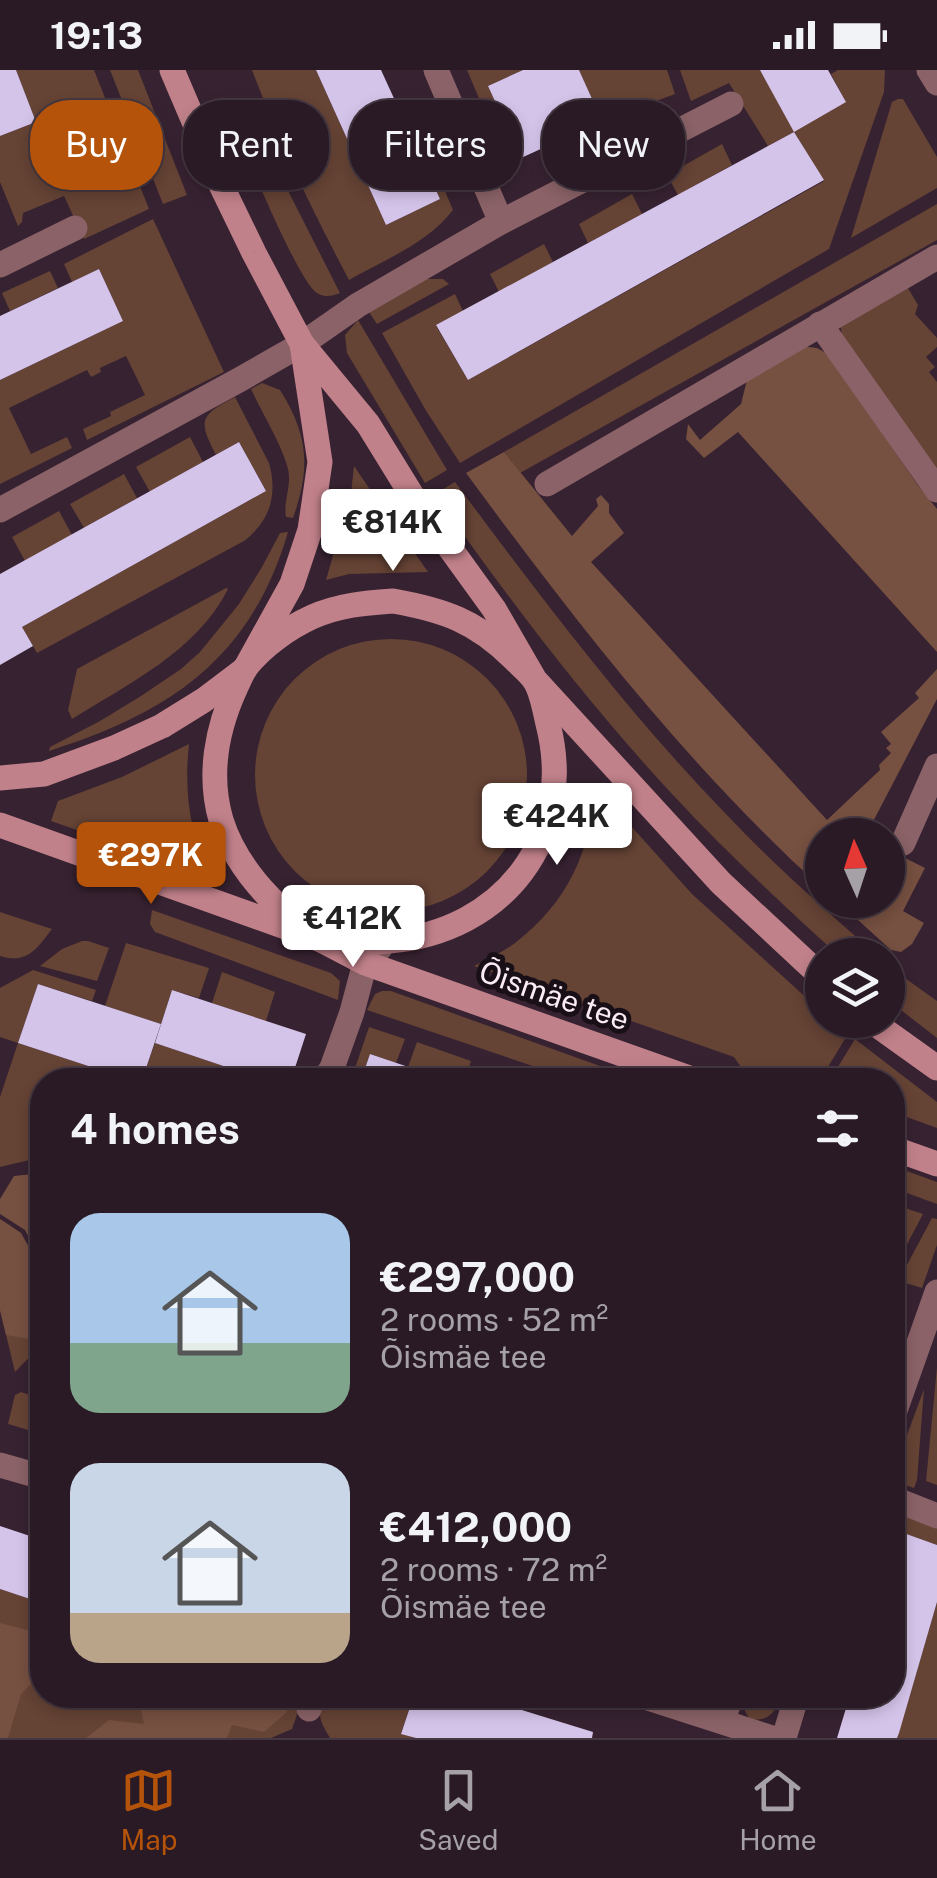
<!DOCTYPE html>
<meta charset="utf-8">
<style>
:root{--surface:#291a25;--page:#31232d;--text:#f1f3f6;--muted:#a5a1a7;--line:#453842;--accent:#b45309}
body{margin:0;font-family:"Public Sans",sans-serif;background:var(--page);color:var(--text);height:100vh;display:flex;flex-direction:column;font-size:38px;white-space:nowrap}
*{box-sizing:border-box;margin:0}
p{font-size:32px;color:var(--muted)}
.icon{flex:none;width:55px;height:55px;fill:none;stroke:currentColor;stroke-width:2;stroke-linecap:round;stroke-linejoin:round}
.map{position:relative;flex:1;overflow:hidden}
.side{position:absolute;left:30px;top:998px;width:875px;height:640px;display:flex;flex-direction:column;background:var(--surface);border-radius:40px;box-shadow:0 5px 15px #0003,0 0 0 2px var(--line)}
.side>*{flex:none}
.hud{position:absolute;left:30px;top:30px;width:878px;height:90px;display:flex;gap:20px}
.needle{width:65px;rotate:357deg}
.buttons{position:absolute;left:805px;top:748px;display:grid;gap:20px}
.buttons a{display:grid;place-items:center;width:100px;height:100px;border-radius:50%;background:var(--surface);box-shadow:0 5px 15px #0003,0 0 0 2px var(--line);font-size:50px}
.price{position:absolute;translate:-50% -85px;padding:0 22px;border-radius:10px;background:#fff;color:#222;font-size:32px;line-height:65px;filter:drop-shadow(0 2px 5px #0008)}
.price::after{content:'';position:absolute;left:50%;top:60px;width:30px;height:22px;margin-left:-15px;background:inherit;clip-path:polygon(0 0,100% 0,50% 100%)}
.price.selected{background:var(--accent);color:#fff}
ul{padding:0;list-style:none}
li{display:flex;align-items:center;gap:30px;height:250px;padding:0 40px}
li span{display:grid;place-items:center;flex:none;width:280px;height:200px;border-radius:30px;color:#555}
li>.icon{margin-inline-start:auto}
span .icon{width:120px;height:120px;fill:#fffc;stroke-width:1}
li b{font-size:42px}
h2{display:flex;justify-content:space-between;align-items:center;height:120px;padding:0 40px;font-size:42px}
.chip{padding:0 35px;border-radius:40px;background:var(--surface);box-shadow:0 5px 15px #0003,0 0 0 2px var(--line);font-size:35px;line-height:90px}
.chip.selected{background:var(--accent);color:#fff}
.status{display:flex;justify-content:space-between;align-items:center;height:70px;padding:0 50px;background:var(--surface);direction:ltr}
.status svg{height:28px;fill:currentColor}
.tab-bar{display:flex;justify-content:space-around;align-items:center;height:140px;border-top:2px solid var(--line);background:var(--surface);font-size:28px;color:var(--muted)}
.tab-bar a{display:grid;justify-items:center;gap:5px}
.tab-bar .selected{color:var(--accent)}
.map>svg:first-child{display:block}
</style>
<div class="status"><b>19:13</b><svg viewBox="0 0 49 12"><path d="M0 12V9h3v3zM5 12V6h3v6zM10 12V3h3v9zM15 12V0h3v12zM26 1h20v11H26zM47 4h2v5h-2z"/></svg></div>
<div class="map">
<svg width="937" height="1668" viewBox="0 0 937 1668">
<rect width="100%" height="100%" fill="#372231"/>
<g fill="#654335">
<path d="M16 0H94L149 139 84 169 64 126 23 143 22 152 18 156 0 112V66L36 52Z"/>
<path d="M110 0H138L187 125 163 134Z"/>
<path d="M252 0H316L386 155 440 129 426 98 434 95 453 140C428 173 384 190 349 210 313 142 279 72 252 0Z"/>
<path d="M467 0H523L488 16 521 88 509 99Z"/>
<path d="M579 0H667L675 24 602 51Z"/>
<path d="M680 0H760L846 32 831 4 838 0H885L884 22 829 179 460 393 425 339 382 263 455 224 463 241 436 256 468 310 824 111 794 62 768 76 729 13 691 31Z"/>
<path d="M898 29H903L937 87V118L851 168 892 32Z"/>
<path d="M722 74 732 95 678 125 667 105Z"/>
<path d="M277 99 340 223C332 226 325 228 317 223 302 214 265 128 256 107Z"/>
<path d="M632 124 642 144 588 173 579 154Z"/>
<path d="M937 134V170L520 403 504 382Z"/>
<path d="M153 149 224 302 87 370 83 359 111 346 110 342 145 325 126 286 100 298 101 302 91 307 87 300 9 338 31 384 67 367 72 378 0 414V310L123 251 99 199 72 212 64 194Z"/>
<path d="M544 174 553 192 499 222 490 204Z"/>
<path d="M50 201 58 218 10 241 2 223Z"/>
<path d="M425 209H443L449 214 377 254 369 242Z"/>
<path d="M908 218 918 235 915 244 937 268V277L926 287 935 297 929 302 937 312V399L843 271 840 253Z"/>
<path d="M358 250 447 400 425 413 347 283 345 265Z"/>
<path d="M262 313 280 320C308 364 311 398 293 448L286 447C283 431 292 416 288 399 282 375 262 343 251 319Z"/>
<path d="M235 327 269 393C278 425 270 451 244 471L37 583 22 557 266 421 239 372 216 385C197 349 201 345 235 327Z"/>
<path d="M190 367 203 392 150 422 136 397Z"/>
<path d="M354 396 382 437 342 459 351 424Z"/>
<path d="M124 404 137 428 84 458 70 434Z"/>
<path d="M455 412C540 526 626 641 726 744 773 794 825 840 877 885H838C781 833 725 781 673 725 588 634 506 526 435 424Z"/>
<path d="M59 441 72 465 25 491 12 467Z"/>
<path d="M391 449 428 502 349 504 326 510 336 475Z"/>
<path d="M288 462C251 589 169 643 49 681L50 677 100 651 141 626 181 599 200 582 239 534 262 497 280 463Z"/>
<path d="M226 518 228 519C197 581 128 614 72 649L68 640 77 599Z"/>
<circle cx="391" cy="705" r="136"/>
<path d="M189 674C184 721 189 766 212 807L51 751 58 731 122 707Z"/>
<path d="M597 718 692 824 822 942V950H832L848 964 820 1010H752L749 1009 734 987 474 896C488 889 503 882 515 873 569 831 588 784 597 718Z"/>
<path d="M152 840 331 903 340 911 338 930 155 862 150 854Z"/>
<path d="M0 842 52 859C36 880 27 894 0 886Z"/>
<path d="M82 871H88L109 878 97 911 40 896 62 879Z"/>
<path d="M126 873 209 898 199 928 172 920 161 954 105 936Z"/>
<path d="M33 900 96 920 92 931 38 914 18 973 131 1010H42V1087L0 1097V1027L18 973 0 967V918Z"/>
<path d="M222 902 275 922 266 951 212 933Z"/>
<path d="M902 906 937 931V968L888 930V924Z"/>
<path d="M382 921H391L639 1010H574L367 940 375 924Z"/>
<path d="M369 957 405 969 396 993 370 984 361 1010H351Z"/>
<path d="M855 969 937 1032V1058L893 1042 892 1010H830Z"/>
<path d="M417 972 471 991 465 1010H446L408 997Z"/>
<path d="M155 973 265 1010H142Z"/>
<path d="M893 1096 937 1112V1134L893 1118Z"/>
<path d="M893 1134 923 1144 893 1201 892 1134Z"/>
<path d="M932 1148 937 1149V1175L922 1218 899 1211 893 1227V1221Z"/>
<path d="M0 1149 21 1163 42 1201V1274L15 1302 0 1240Z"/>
<path d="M937 1297V1415L926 1411Z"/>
<path d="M924 1319 917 1410 914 1418 902 1414 893 1403Z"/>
<path d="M21 1322 42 1329V1364L8 1354 15 1325Z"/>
<path d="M893 1440 937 1457V1475L899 1462 893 1481Z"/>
<path d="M0 1519 42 1533V1625H270L301 1633 292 1659 271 1668H0Z"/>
<path d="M937 1532V1668H897Z"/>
<path d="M325 1625H414L401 1663 416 1668H330C319 1649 317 1646 325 1625Z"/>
<path d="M748 1625H782C776 1641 768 1654 749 1648L745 1641Z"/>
</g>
<g fill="#765041">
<path d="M800 276 817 278 828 284 917 414 937 439V582L738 362 704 388 686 369 688 354 700 370 741 334 747 310Z"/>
<path d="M504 382 572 466 598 436 596 429 601 425 609 434V443L624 463 591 492 827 750 880 700 879 695 891 683 886 678 891 674 881 662 919 628 915 623 937 599V629L866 765H822V818C686 695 575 551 466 403Z"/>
<path d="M893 782 925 798 903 841 924 853 912 874 901 882 891 880 836 830H888V783Z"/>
<path d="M42 1103V1192L25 1160 0 1144V1129L14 1106Z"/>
<path d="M0 1149 21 1163 42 1201V1241L29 1269 6 1265 0 1240Z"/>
<path d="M0 1553 35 1562 42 1578V1603L21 1624 8 1668H0Z"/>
<path d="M138 1625H278L287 1642 264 1662 232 1655 227 1668H54H86L109 1650 144 1654Z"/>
</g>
<g fill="#d5c4ea">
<path d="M0 0H16L36 52 0 66Z"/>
<path d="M316 0H381L440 129 386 155Z"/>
<path d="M523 0H579L602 51 521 88 488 16Z"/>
<path d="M760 0H828L846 32 794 62Z"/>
<path d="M794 62 824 110 468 310 436 255Z"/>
<path d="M99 199 123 251 0 310V246Z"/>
<path d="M239 372 266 421 22 557 33 576 0 595V504Z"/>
<path d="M38 914 161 954 142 1010H131L18 973Z"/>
<path d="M172 920 306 964 291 1010H265L155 973Z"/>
<path d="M370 984 435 1006 434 1010H361Z"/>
<path d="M0 1456 42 1470V1533L0 1519Z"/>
<path d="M898 1461 937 1475V1532L899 1663 897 1668H837L850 1625H892V1481Z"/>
<path d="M414 1625H473L593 1662 592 1668H416L401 1664Z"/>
</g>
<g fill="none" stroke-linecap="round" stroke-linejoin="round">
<g stroke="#8a6267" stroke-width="25">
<path d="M436 0 501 152"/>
<path d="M929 0 937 13"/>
<path d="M0 195 75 158"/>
<path d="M820 254 937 420"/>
<path d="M547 414 937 187"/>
<path d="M0 440 239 310 302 274 358 235 501 152 731 34"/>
<path d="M903 773 937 696"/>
<path d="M324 1010 332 998 352 942 365 893 380 878"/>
<path d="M892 1349 937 1222"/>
<path d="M0 1395 42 1407"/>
<path d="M892 1428 937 1446"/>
<path d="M639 1625 772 1668"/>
<path d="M309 1639 313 1625"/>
<path d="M722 1651 732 1625"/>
<path d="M784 1668 797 1625"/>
</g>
<g stroke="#c1818a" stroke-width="25">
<path d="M172 0 222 117 254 183 302 274 368 354 413 427 494 539 535 610 721 813 822 907"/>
<path d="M393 531C444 540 476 551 514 589 520 595 530 603 535 611 542 622 545 641 548 654 577 767 503 862 389 871 370 873 339 875 321 870 307 865 279 838 269 827 248 805 230 779 221 750 208 705 217 658 236 617 239 611 242 603 246 597 263 576 288 558 312 547 339 535 365 533 393 531Z"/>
<path d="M0 708 44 704 114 678 162 656 204 630 245 599 292 514 310 460 320 392 302 274"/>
<path d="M0 755 319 869 365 893 695 1010"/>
<path d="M870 950 937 998"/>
<path d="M892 1078 937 1094"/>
</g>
</g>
<g text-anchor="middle" stroke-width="10" stroke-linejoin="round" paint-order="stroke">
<g font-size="30" fill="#faebf5" stroke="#190f16">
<text transform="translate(554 926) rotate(19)" y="10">Õismäe tee</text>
</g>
</g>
</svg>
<div class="buttons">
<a><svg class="needle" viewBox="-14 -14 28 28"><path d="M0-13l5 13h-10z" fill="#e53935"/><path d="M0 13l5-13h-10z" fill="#a5a1a7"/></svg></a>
<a><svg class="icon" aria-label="layers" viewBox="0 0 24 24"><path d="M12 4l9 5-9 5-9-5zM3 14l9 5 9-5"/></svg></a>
</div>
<b class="price" style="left:393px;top:504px">€814K</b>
<b class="price" style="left:557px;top:798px">€424K</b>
<b class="price selected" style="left:151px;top:837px">€297K</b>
<b class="price" style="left:353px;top:900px">€412K</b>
<div class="hud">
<a class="chip selected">Buy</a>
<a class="chip">Rent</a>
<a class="chip">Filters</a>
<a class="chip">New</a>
</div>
<section class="side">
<h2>4 homes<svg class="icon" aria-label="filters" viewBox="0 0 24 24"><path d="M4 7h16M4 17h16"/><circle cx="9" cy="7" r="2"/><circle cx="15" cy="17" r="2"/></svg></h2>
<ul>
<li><span style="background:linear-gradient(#a9c7e8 65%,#7fa58c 0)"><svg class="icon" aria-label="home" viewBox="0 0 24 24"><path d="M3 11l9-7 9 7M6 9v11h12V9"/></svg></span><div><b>€297,000</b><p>2 rooms · 52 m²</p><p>Õismäe tee</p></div></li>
<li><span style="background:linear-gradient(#c9d6e8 75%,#b9a48a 0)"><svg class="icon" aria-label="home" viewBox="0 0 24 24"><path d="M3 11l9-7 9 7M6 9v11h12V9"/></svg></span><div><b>€412,000</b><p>2 rooms · 72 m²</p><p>Õismäe tee</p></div></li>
</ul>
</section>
</div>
<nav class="tab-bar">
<a class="selected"><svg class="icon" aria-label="map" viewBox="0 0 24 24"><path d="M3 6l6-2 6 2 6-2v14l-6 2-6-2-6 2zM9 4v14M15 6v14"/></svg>Map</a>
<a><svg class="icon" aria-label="saved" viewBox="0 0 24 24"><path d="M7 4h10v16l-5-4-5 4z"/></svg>Saved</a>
<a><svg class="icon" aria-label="home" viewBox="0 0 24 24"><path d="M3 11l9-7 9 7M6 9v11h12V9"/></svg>Home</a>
</nav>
